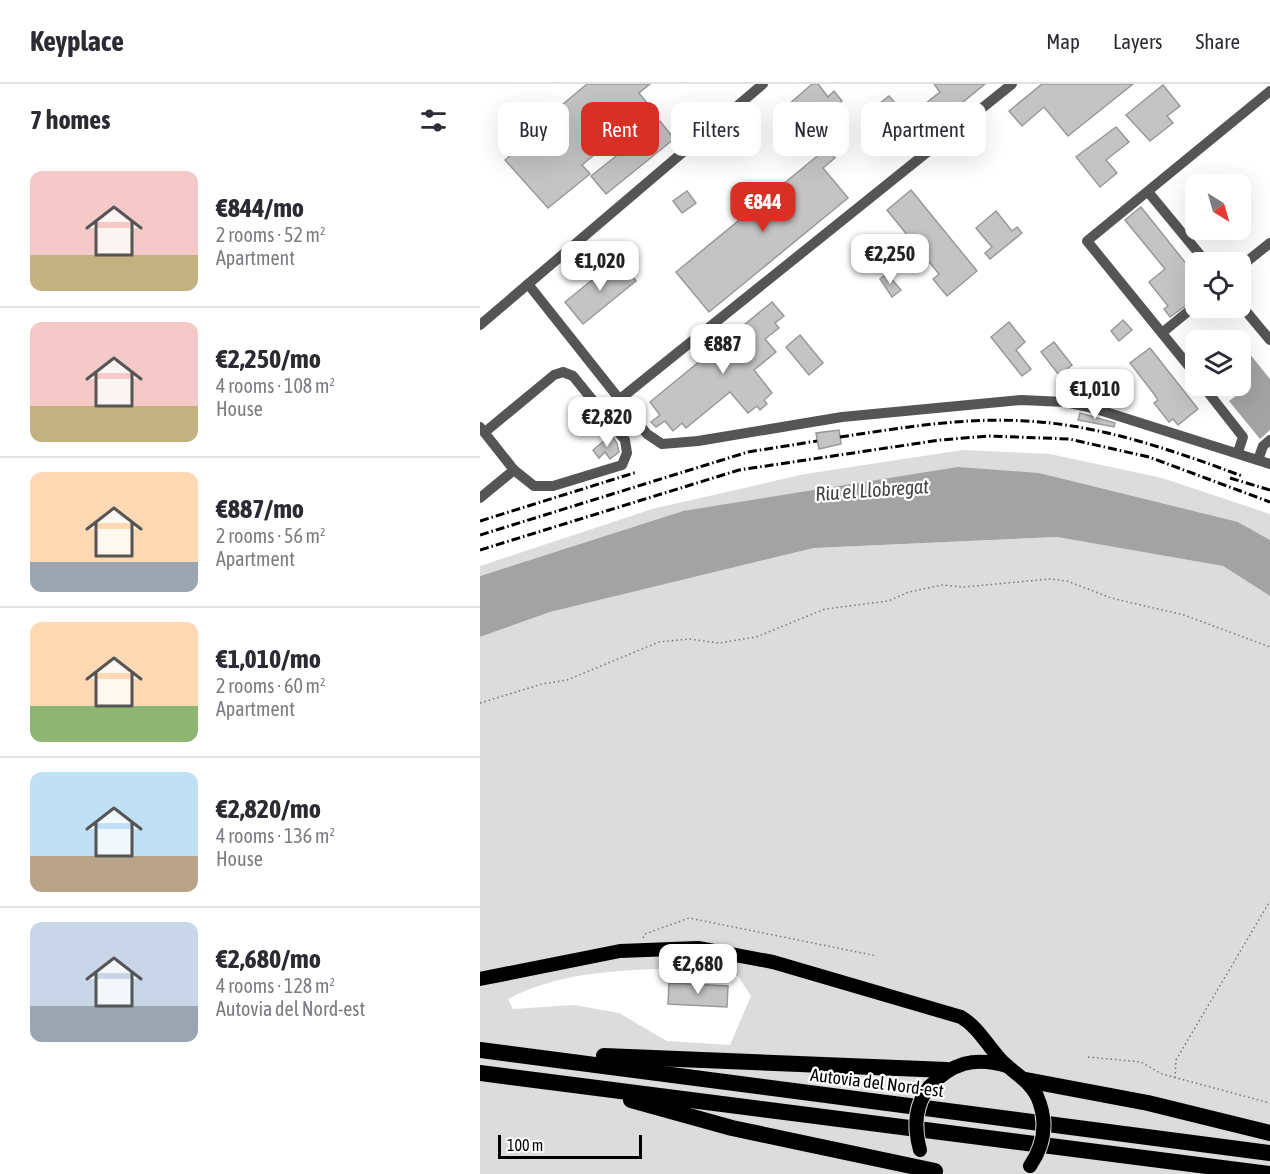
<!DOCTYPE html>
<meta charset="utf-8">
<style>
:root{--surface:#fff;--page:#f7f7f7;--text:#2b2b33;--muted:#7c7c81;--line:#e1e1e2;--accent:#d93025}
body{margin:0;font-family:"Asap Condensed",sans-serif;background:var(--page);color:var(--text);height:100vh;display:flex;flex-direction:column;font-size:22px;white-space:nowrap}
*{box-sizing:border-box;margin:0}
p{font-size:20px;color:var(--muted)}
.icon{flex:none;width:33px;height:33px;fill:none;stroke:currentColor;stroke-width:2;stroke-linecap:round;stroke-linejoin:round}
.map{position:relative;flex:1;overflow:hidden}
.side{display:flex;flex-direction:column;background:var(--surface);width:480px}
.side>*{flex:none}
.banner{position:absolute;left:18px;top:18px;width:570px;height:54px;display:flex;gap:12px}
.needle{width:39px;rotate:143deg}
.buttons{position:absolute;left:705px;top:90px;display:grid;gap:12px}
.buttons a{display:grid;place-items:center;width:66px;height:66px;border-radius:12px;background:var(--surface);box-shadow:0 6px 24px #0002;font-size:30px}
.scale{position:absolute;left:18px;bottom:15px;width:144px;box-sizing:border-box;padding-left:6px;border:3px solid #000;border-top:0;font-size:16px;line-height:21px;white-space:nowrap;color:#000;-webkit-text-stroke:4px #fff;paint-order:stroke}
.price{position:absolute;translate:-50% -51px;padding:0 14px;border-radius:12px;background:#fff;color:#222;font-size:20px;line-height:39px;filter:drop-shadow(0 2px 3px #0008)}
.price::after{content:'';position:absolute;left:50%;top:36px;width:18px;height:14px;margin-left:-9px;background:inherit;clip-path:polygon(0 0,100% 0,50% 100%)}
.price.selected{background:var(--accent);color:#fff}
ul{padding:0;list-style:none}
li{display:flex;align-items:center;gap:18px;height:150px;padding:0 30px}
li+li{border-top:2px solid var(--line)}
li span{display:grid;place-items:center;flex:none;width:168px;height:120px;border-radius:12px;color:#555}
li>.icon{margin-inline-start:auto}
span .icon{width:72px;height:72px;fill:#fffc;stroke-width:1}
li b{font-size:26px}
h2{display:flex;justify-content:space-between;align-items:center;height:72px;padding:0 30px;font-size:26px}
.chip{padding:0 21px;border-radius:12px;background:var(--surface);box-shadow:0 6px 24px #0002;font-size:21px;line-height:54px}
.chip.selected{background:var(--accent);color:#fff}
header{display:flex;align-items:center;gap:36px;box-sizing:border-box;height:84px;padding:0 30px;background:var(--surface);border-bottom:2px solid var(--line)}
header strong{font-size:28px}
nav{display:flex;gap:33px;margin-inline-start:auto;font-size:21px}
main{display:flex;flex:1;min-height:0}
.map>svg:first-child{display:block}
</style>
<header>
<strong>Keyplace</strong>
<nav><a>Map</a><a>Layers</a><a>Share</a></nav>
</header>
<main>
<section class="side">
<h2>7 homes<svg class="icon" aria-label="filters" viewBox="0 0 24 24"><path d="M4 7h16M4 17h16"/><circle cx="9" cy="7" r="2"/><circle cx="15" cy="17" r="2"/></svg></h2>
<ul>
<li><span style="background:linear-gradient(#f6c9c9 70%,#c2b280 0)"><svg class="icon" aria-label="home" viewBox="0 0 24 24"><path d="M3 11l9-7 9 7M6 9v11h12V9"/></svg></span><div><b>€844/mo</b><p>2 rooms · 52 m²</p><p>Apartment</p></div></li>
<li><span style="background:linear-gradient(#f6c9c9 70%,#c2b280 0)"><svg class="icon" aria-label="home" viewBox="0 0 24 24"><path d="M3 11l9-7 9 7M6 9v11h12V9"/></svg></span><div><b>€2,250/mo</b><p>4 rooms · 108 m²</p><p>House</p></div></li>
<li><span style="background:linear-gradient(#ffd9b3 75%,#9aa5b1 0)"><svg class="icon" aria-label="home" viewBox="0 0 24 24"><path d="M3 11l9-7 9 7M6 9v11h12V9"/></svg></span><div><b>€887/mo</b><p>2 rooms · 56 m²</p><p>Apartment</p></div></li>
<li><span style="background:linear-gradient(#ffd9b3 70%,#8fb573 0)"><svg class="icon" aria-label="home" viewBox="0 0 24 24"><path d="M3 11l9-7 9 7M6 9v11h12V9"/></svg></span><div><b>€1,010/mo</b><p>2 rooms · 60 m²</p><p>Apartment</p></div></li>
<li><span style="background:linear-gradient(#bfe0f5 70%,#b9a48a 0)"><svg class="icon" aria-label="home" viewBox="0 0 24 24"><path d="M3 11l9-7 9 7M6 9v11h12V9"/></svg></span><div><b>€2,820/mo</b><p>4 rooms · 136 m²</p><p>House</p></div></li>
<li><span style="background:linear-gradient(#c9d6e8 70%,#9aa5b1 0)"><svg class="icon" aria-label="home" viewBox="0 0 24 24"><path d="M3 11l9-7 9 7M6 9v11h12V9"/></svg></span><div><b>€2,680/mo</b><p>4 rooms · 128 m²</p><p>Autovia del Nord-est</p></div></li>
</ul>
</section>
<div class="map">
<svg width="790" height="1090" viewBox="0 0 790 1090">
<rect width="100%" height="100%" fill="#fff"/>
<g fill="#dcdcdc" fill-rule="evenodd">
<path d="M483 366 570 370 682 394 790 430V456L758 438 203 427 0 492V482L172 425 325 390Z"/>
<path d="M577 453 743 482 790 512V1090H0V553L70 528 334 464ZM219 884 258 892 271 912 250 961 187 957 139 929 94 921 33 925 28 915C88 884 153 886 219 884Z"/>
</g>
<g fill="#a3a3a3">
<path d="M761 259 790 295V346L780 355 749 317 764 306 760 302Z"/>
<path d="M478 383 559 389 758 438 790 456V512L743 482 577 453 334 464 70 528 0 553V492L203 427Z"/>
</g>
<g fill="#c4c4c4" stroke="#999" stroke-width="1.5">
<path d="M107 0H170L159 9 171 24 102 81 110 90 68 124 25 76 68 39 65 35Z"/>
<path d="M332 0H338L348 13 354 7 362 17 327 46 308 21Z"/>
<path d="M454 0H505L455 41 444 28 448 24 445 20 460 8Z"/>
<path d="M562 0H653L588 52 564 23 542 42 529 27Z"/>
<path d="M683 1 700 22 687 32 693 39 670 57 646 31Z"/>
<path d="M409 12 422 27 417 31 442 53 423 68 391 26Z"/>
<path d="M180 37 194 55 126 110 111 92Z"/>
<path d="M636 43 649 58 626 76 637 89 620 103 596 73Z"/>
<path d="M347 64 355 74 343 84 368 114 229 228 196 188Z"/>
<path d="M431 106 497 187 467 212 453 195 459 190 407 126Z"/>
<path d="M207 107 216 119 202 129 193 117Z"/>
<path d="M661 123 716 192V214L690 233 684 225 688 222 669 198 685 185 645 136Z"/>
<path d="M516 127 532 147 537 143 542 149 510 175 505 169 512 163 496 144Z"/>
<path d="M138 175 156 197 103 240 85 218Z"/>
<path d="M407 190 421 206 412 213 400 195Z"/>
<path d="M292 218 304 232 295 239 299 244 285 255 296 268 274 286 292 309 284 316 287 320 280 326 277 322 268 329 250 308 206 344 202 339 193 347 185 337 176 343 171 338 180 331 170 318Z"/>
<path d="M643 236 652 246 639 257 631 247Z"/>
<path d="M529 238 545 258 536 266 551 285 542 292 511 253Z"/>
<path d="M320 251 343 279 329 291 306 263Z"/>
<path d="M574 258 592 281 579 291 561 268Z"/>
<path d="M670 264 718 325 698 341 693 335 689 338 674 319 678 316 674 310 650 279Z"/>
<path d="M600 329 635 339 634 343 598 336Z"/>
<path d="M359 346 361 360 339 365 336 349Z"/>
<path d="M131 351 137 359 139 368 130 375 125 368 119 374 113 366Z"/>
<path d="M189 899 248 902 247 923 188 920Z"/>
</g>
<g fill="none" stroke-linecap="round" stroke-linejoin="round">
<g stroke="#dbdbdb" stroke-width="16">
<g id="major">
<path d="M0 895 140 867 218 864 293 878 481 933C498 943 507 961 520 975 533 989 548 995 557 1012"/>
<path d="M449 1003C472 979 494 972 527 982"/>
</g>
</g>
<g stroke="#dbdbdb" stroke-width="20">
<g id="highway">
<path d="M0 966 790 1069"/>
<path d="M124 972 467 986"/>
<path d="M0 989 789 1090"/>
<path d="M546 996 668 1019 790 1049"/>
<path d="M151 1016 252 1044 455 1087"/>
</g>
</g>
<g stroke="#777" stroke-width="1.5" stroke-dasharray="1.5 3" stroke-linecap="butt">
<path d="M0 619 62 600 87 596 179 558 209 555 239 559 276 553 345 525 408 517 429 508 462 501 484 503 570 495 587 497 631 514 704 531 790 563"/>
<path d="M163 854 165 850 209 834 397 872"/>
<path d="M608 973 661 978 682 990 790 1019"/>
<path d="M695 994 696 976 790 817"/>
</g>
<g stroke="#555" stroke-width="10">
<path d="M669 109 726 178"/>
<path d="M760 183 790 159"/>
<path d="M48 200 167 350 182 360 218 357 362 333 541 316 585 318 613 324 790 380"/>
<path d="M760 220 790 256"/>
<path d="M0 241 283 0"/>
<path d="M683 248 716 221"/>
<path d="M716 291 607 157 790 7"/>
<path d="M723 302 763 353 758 368"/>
<path d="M140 315 532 0"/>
<path d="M0 343 34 386"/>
<path d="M778 376 783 362 790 356"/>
<path d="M0 414 34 386 54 402H73L142 381 147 369 145 356 93 292 83 288 74 291 5 348"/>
</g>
<use href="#major" stroke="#000" stroke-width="14"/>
<use href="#highway" stroke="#000" stroke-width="16"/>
<g stroke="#000" stroke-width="3" stroke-dasharray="9 3 1.5 3" stroke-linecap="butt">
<path d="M360 353C421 344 484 333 546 337 621 341 692 366 762 392"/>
<path d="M750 394 790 406"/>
<path d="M0 437 157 388"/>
<path d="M0 451 268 368 337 357"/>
<path d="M0 466 259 386 460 356 509 352 589 355 669 373 790 418"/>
</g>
<g stroke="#dbdbdb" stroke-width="16" stroke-linecap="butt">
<g id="major-bridge">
<path d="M440 1066C434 1044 434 1022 449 1003"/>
<path d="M550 1082C565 1060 568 1037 557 1012"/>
</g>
</g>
<use href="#major-bridge" stroke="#000" stroke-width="14"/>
</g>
<g text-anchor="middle" stroke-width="4.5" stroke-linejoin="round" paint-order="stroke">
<g font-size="18" fill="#000" stroke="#fff">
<text transform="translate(397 999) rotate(7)" y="6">Autovia del Nord-est</text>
</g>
<g font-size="20" font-style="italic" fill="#444" stroke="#fff">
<text transform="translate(392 406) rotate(-4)" y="7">Riu el Llobregat</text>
</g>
</g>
</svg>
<div class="buttons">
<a><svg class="needle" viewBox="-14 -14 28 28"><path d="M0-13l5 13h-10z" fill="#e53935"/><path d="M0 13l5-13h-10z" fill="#7c7c81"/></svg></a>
<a><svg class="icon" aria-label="locate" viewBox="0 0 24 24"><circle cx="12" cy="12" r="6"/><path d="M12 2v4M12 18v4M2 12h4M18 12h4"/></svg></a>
<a><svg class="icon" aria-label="layers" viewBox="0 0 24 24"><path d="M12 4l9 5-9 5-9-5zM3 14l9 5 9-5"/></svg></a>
</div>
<div class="scale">100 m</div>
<b class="price selected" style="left:283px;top:149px">€844</b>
<b class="price" style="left:410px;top:201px">€2,250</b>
<b class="price" style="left:120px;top:208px">€1,020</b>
<b class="price" style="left:243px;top:291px">€887</b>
<b class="price" style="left:615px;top:336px">€1,010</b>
<b class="price" style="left:127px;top:364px">€2,820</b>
<b class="price" style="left:218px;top:911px">€2,680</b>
<div class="banner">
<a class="chip">Buy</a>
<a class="chip selected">Rent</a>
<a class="chip">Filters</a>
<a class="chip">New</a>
<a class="chip">Apartment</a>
</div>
</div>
</main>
